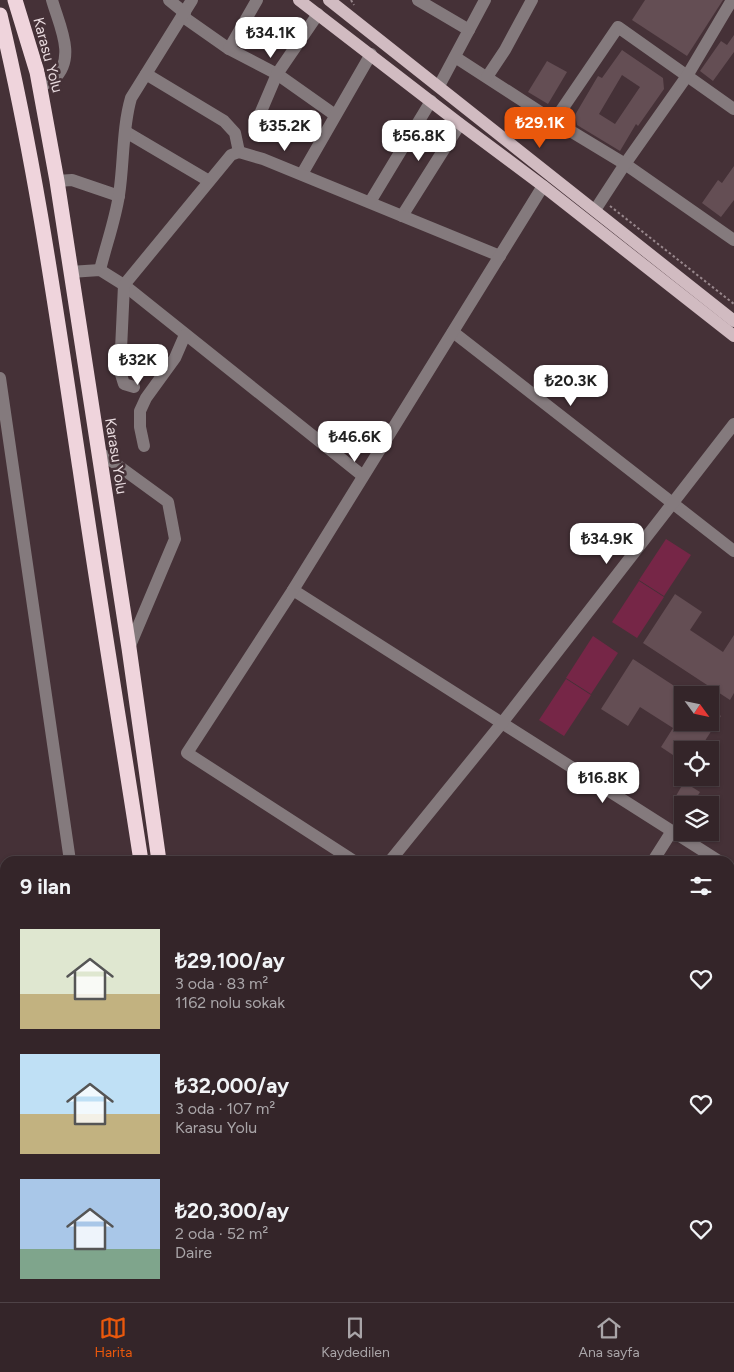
<!DOCTYPE html>
<html lang="tr">
<meta charset="utf-8">
<style>
:root{--surface:#342529;--page:#3c2d31;--text:#f1f3f6;--muted:#a9a5a8;--line:#4e4246;--accent:#ea580c}
body{margin:0;font-family:Figtree,sans-serif;background:var(--page);color:var(--text);height:100vh;display:flex;flex-direction:column;font-size:19px;white-space:nowrap}
*{box-sizing:border-box;margin:0}
p{font-size:16px;color:var(--muted)}
.icon{flex:none;width:28px;height:28px;fill:none;stroke:currentColor;stroke-width:2;stroke-linecap:round;stroke-linejoin:round}
.map{position:relative;flex:1;overflow:hidden}
.drawer{position:absolute;left:0px;top:856px;width:735px;height:446px;display:flex;flex-direction:column;background:var(--surface);border-radius:15px 15px 0 0;box-shadow:0 1px 4px #0004,0 0 0 1px var(--line)}
.drawer>*{flex:none}
.needle{width:32px;rotate:123deg}
.buttons{position:absolute;left:674px;top:686px;display:grid;gap:10px}
.buttons a{display:grid;place-items:center;width:45px;height:45px;border-radius:0px;background:var(--surface);box-shadow:0 1px 4px #0004,0 0 0 1px var(--line);font-size:25px}
.price{position:absolute;translate:-50% -42px;padding:0 11px;border-radius:10px;background:#fff;color:#222;font-size:16px;line-height:32px;filter:drop-shadow(0 1px 2px #0008)}
.price::after{content:'';position:absolute;left:50%;top:30px;width:15px;height:11px;margin-left:-8px;background:inherit;clip-path:polygon(0 0,100% 0,50% 100%)}
.price.active{background:var(--accent);color:#fff}
ul{padding:0;list-style:none}
li{display:flex;align-items:center;gap:15px;height:125px;padding:0 20px}
li span{display:grid;place-items:center;flex:none;width:140px;height:100px;border-radius:0px;color:#555}
li>.icon{margin-inline-start:auto}
span .icon{width:60px;height:60px;fill:#fffc;stroke-width:1}
li b{font-size:21px}
h2{display:flex;justify-content:space-between;align-items:center;height:60px;padding:0 20px;font-size:21px}
.dock{display:flex;justify-content:space-around;align-items:center;height:70px;border-top:1px solid var(--line);background:var(--surface);font-size:14px;color:var(--muted)}
.dock a{display:grid;justify-items:center;gap:2px}
.dock .active{color:var(--accent)}
.map>svg:first-child{display:block}
</style>
<div class="map">
<svg width="734" height="1302" viewBox="0 0 734 1302">
<rect width="100%" height="100%" fill="#453137"/>
<g fill="#762647">
<path d="M666 539 691 555 664 596 639 580Z"/>
<path d="M639 581 664 597 637 638 612 622Z"/>
<path d="M593 636 618 653 591 694 566 678Z"/>
<path d="M566 679 591 695 564 736 539 720Z"/>
</g>
<g fill="#644e54" fill-rule="evenodd">
<path d="M645 0H723L687 56 632 20Z"/>
<path d="M734 35V52L713 81 700 71 721 41 727 45Z"/>
<path d="M622 50 663 78 664 89 638 126 636 124 620 151 577 125 575 115 598 76 602 78ZM622 75 640 87 615 124 599 114Z"/>
<path d="M547 61 567 72 548 104 528 92Z"/>
<path d="M734 166V200L721 217 702 203 718 180 722 183Z"/>
<path d="M675 594 702 612 690 630 723 652 734 635V693L730 700 643 643Z"/>
<path d="M633 659 682 691V722H710V708L721 716 699 750H682V761L661 747 673 728 640 707 628 726 601 709Z"/>
<path d="M684 782 700 792 692 805H680L673 801Z"/>
</g>
<g fill="none" stroke-linecap="round" stroke-linejoin="round">
<g stroke="#98878c" stroke-width="2" stroke-dasharray="2.5 2.5" stroke-linecap="butt">
<path d="M351 0 354 5"/>
<path d="M610 206 734 304"/>
<path d="M730 1186 734 1180"/>
</g>
<g stroke="#847a7d" stroke-width="12">
<path d="M169 0 185 13"/>
<path d="M418 0 469 30"/>
<path d="M182 16 229 49 277 74 335 115"/>
<path d="M229 49 257 0"/>
<path d="M455 57 554 121 625 164 734 240"/>
<path d="M146 74 224 121 235 133 239 152"/>
<path d="M487 77 505 50 532 0"/>
<path d="M439 86 485 0"/>
<path d="M40 87C44 84 50 82 54 79 77 58 59 25 52 0"/>
<path d="M257 121 277 74 318 14"/>
<path d="M554 121 618 27 734 109"/>
<path d="M126 132 209 181"/>
<path d="M302 174 371 54"/>
<path d="M57 181 72 180 119 196"/>
<path d="M370 202 431 101"/>
<path d="M595 210 625 164 687 76 732 0"/>
<path d="M402 216 460 124"/>
<path d="M100 270C106 245 115 221 119 195 124 163 122 129 131 98L192 0"/>
<path d="M70 272 100 270 124 285 363 476"/>
<path d="M453 332 734 551"/>
<path d="M0 378 70 861"/>
<path d="M134 387 124 384 120 371 124 285 231 155 239 152 263 159 500 256"/>
<path d="M144 446 140 427V411L146 398 175 358 185 335"/>
<path d="M98 451 168 502 175 539 129 648"/>
<path d="M293 590 719 861"/>
<path d="M354 861 187 753 293 590 543 186"/>
<path d="M390 861 502 723 734 424"/>
<path d="M653 861 672 831"/>
<path d="M730 868 734 871"/>
<path d="M0 1088 5 1094"/>
<path d="M54 1298 55 1302"/>
<path d="M154 1298 155 1302"/>
<path d="M314 1298 321 1302"/>
<path d="M704 1298 711 1302"/>
<path d="M369 1302 372 1298"/>
</g>
<g stroke="#d1bbc1" stroke-width="12">
<path d="M299 0 460 124 543 186 734 336"/>
<path d="M329 0 734 321"/>
<path d="M730 1139 734 1133"/>
<path d="M730 1167 734 1161"/>
<path d="M627 1302 630 1298"/>
<path d="M646 1302 649 1298"/>
</g>
<g stroke="#efd4dc" stroke-width="15">
<path d="M15 0 37 72 57 181 129 648 159 861"/>
<path d="M0 15C36 165 57 317 80 469 99 600 121 731 141 861"/>
<path d="M210 1298 211 1302"/>
<path d="M230 1298 232 1302"/>
</g>
</g>
<g text-anchor="middle" stroke-width="5" stroke-linejoin="round" paint-order="stroke">
<g font-size="15" fill="#e9dbdf" stroke="#453137">
<text transform="translate(48 55) rotate(75)" y="5">Karasu Yolu</text>
<text transform="translate(116 456) rotate(81)" y="5">Karasu Yolu</text>
</g>
</g>
</svg>
<div class="buttons">
<a><svg class="needle" viewBox="-14 -14 28 28"><path d="M0-13l5 13h-10z" fill="#e53935"/><path d="M0 13l5-13h-10z" fill="#a9a5a8"/></svg></a>
<a><svg class="icon" aria-label="locate" viewBox="0 0 24 24"><circle cx="12" cy="12" r="6"/><path d="M12 2v4M12 18v4M2 12h4M18 12h4"/></svg></a>
<a><svg class="icon" aria-label="layers" viewBox="0 0 24 24"><path d="M12 4l9 5-9 5-9-5zM3 14l9 5 9-5"/></svg></a>
</div>
<b class="price" style="left:271px;top:59px">₺34.1K</b>
<b class="price active" style="left:540px;top:149px">₺29.1K</b>
<b class="price" style="left:285px;top:152px">₺35.2K</b>
<b class="price" style="left:419px;top:162px">₺56.8K</b>
<b class="price" style="left:138px;top:386px">₺32K</b>
<b class="price" style="left:571px;top:407px">₺20.3K</b>
<b class="price" style="left:355px;top:463px">₺46.6K</b>
<b class="price" style="left:607px;top:565px">₺34.9K</b>
<b class="price" style="left:603px;top:804px">₺16.8K</b>
<section class="drawer">
<h2>9 ilan<svg class="icon" aria-label="filters" viewBox="0 0 24 24"><path d="M4 7h16M4 17h16"/><circle cx="9" cy="7" r="2"/><circle cx="15" cy="17" r="2"/></svg></h2>
<ul>
<li><span style="background:linear-gradient(#dfe7d0 65%,#c2b280 0)"><svg class="icon" aria-label="home" viewBox="0 0 24 24"><path d="M3 11l9-7 9 7M6 9v11h12V9"/></svg></span><div><b>₺29,100/ay</b><p>3 oda · 83 m²</p><p>1162 nolu sokak</p></div><svg class="icon" aria-label="heart" viewBox="0 0 24 24"><path d="M12 20l-8-8c-3-5 5-10 8-4 3-6 11-1 8 4z"/></svg></li>
<li><span style="background:linear-gradient(#bfe0f5 60%,#c2b280 0)"><svg class="icon" aria-label="home" viewBox="0 0 24 24"><path d="M3 11l9-7 9 7M6 9v11h12V9"/></svg></span><div><b>₺32,000/ay</b><p>3 oda · 107 m²</p><p>Karasu Yolu</p></div><svg class="icon" aria-label="heart" viewBox="0 0 24 24"><path d="M12 20l-8-8c-3-5 5-10 8-4 3-6 11-1 8 4z"/></svg></li>
<li><span style="background:linear-gradient(#a9c7e8 70%,#7fa58c 0)"><svg class="icon" aria-label="home" viewBox="0 0 24 24"><path d="M3 11l9-7 9 7M6 9v11h12V9"/></svg></span><div><b>₺20,300/ay</b><p>2 oda · 52 m²</p><p>Daire</p></div><svg class="icon" aria-label="heart" viewBox="0 0 24 24"><path d="M12 20l-8-8c-3-5 5-10 8-4 3-6 11-1 8 4z"/></svg></li>
</ul>
</section>
</div>
<nav class="dock">
<a class="active"><svg class="icon" aria-label="map" viewBox="0 0 24 24"><path d="M3 6l6-2 6 2 6-2v14l-6 2-6-2-6 2zM9 4v14M15 6v14"/></svg>Harita</a>
<a><svg class="icon" aria-label="saved" viewBox="0 0 24 24"><path d="M7 4h10v16l-5-4-5 4z"/></svg>Kaydedilen</a>
<a><svg class="icon" aria-label="home" viewBox="0 0 24 24"><path d="M3 11l9-7 9 7M6 9v11h12V9"/></svg>Ana sayfa</a>
</nav>
